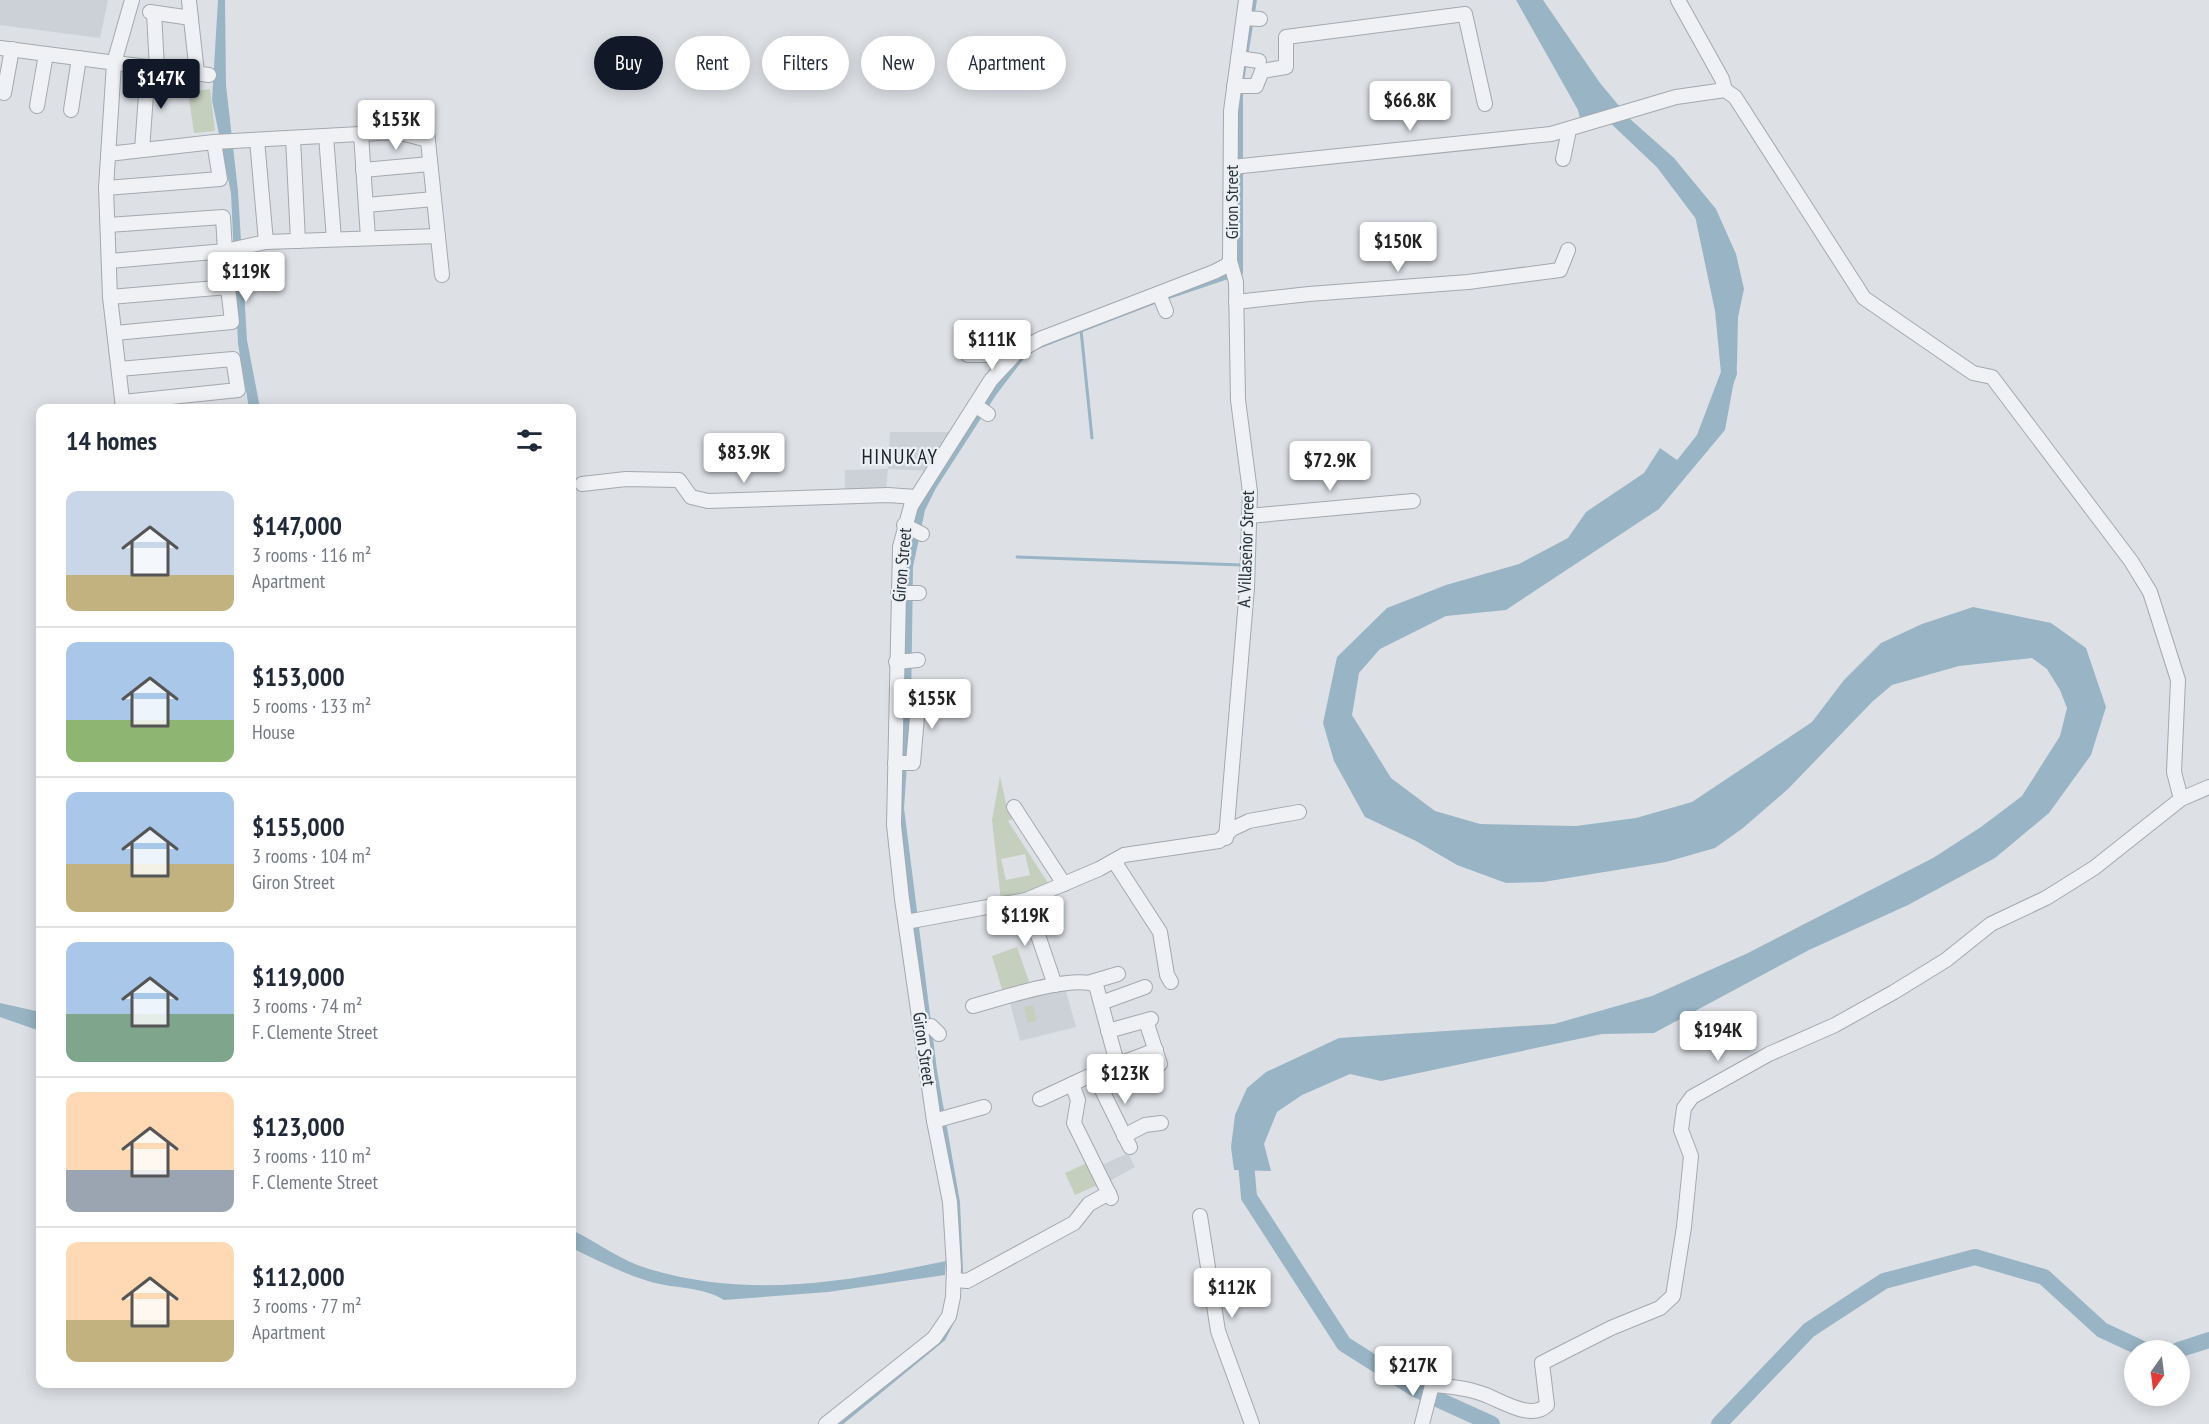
<!DOCTYPE html>
<meta charset="utf-8">
<style>
:root{--surface:#fff;--page:#f6f6f7;--text:#1f2937;--muted:#747a83;--line:#e0e1e3;--accent:#111827}
body{margin:0;font-family:"PT Sans Narrow",sans-serif;background:var(--page);color:var(--text);height:100vh;display:flex;flex-direction:column;font-size:22px;white-space:nowrap}
*{box-sizing:border-box;margin:0}
p{font-size:20px;color:var(--muted)}
.icon{flex:none;width:33px;height:33px;fill:none;stroke:currentColor;stroke-width:2;stroke-linecap:round;stroke-linejoin:round}
.map{position:relative;flex:1;overflow:hidden}
.drawer{position:absolute;left:36px;top:404px;width:540px;height:984px;display:flex;flex-direction:column;background:var(--surface);border-radius:12px;box-shadow:0 3px 15px #0003}
.drawer>*{flex:none}
.top-card{position:absolute;left:594px;top:36px;width:570px;height:54px;display:flex;gap:12px}
.needle{width:39px;rotate:194deg}
.fabs{position:absolute;left:2124px;top:1340px;display:grid;gap:12px}
.fabs a{display:grid;place-items:center;width:66px;height:66px;border-radius:50%;background:var(--surface);box-shadow:0 3px 15px #0003;font-size:30px}
.price{position:absolute;translate:-50% -51px;padding:0 14px;border-radius:6px;background:#fff;color:#222;font-size:20px;line-height:39px;filter:drop-shadow(0 2px 3px #0008)}
.price::after{content:'';position:absolute;left:50%;top:36px;width:18px;height:14px;margin-left:-9px;background:inherit;clip-path:polygon(0 0,100% 0,50% 100%)}
.price.selected{background:var(--accent);color:#fff}
ul{padding:0;list-style:none}
li{display:flex;align-items:center;gap:18px;height:150px;padding:0 30px}
li+li{border-top:2px solid var(--line)}
li span{display:grid;place-items:center;flex:none;width:168px;height:120px;border-radius:12px;color:#555}
li>.icon{margin-inline-start:auto}
span .icon{width:72px;height:72px;fill:#fffc;stroke-width:1}
li b{font-size:26px}
h2{display:flex;justify-content:space-between;align-items:center;height:72px;padding:0 30px;font-size:26px}
.pill{padding:0 21px;border-radius:27px;background:var(--surface);box-shadow:0 3px 15px #0003;font-size:21px;line-height:54px}
.pill.selected{background:var(--accent);color:#fff}
.map>svg:first-child{display:block}
</style>
<div class="map">
<svg width="2209" height="1424" viewBox="0 0 2209 1424">
<rect width="100%" height="100%" fill="#dde1e6"/>
<g fill="#cbd1d7">
<path d="M0 0H108L100 38 0 25Z"/>
<path d="M890 432H955L928 471 888 469 886 492 845 491V470L888 469Z"/>
<path d="M1064 984 1076 1027 1020 1041 1009 999Z"/>
<path d="M1128 1153 1135 1167 1108 1182 1100 1166Z"/>
</g>
<g fill="#c5cfbe" fill-rule="evenodd">
<path d="M210 89 215 131 194 133 188 92Z"/>
<path d="M1000 776 1006 803 1017 817 1008 821 1048 883 1001 901 992 820ZM1025 854 1030 875 1006 880 1001 859Z"/>
<path d="M1017 947 1032 990 1004 996 992 956Z"/>
<path d="M1033 1005 1037 1021 1028 1023 1024 1007Z"/>
<path d="M1089 1162 1100 1184 1075 1195 1065 1173Z"/>
</g>
<g fill="#99b4c4">
<path d="M218 0H225L226 85 238 191 247 340 260 408H249L238 344 231 193 212 100Z"/>
<path d="M1250 0H1257L1243 88V274L1160 302 1028 353 996 395 936 488 925 510 913 567 911 707 904 808 937 1070 960 1202 963 1270V1275H958L937 1104 899 840 903 567 911 513 984 396 1023 353 1226 272 1237 92Z"/>
<path d="M1516 0H1543L1600 83 1630 119 1674 158 1716 209 1736 254 1744 289 1738 317 1737 364 1725 430 1659 509 1506 610 1446 616 1380 649 1359 673 1352 715 1391 778 1435 811 1480 824 1576 826 1636 818 1692 802 1812 722 1844 680 1881 643 1922 624 1973 607 2051 623 2086 648 2106 707 2091 755 2049 813 1995 858 1908 905 1809 950 1654 1033 1602 1034 1381 1081 1350 1074 1302 1095 1277 1112 1264 1144 1271 1171 1234 1170 1231 1147 1235 1115 1247 1088 1266 1072 1339 1038 1554 1024 1652 996 1748 953 1933 858 1981 827 2022 796 2060 736 2067 708 2060 690 2047 669 2032 658 1959 666 1892 685 1873 701 1788 789 1743 828 1715 848 1666 862 1543 882 1506 883 1457 865 1416 841 1365 817 1334 761 1323 723 1337 657 1387 608 1446 585 1519 564 1568 538 1586 512 1644 473 1660 448 1684 465 1704 439 1729 373 1723 310 1703 215 1663 162 1611 113 1581 122 1578 110Z"/>
<path d="M0 1003 40 1012V1031L0 1017Z"/>
<path d="M572 1230C597 1242 621 1261 649 1269 750 1299 845 1282 946 1261L945 1275 828 1292 724 1300C702 1286 673 1289 648 1281 622 1273 596 1260 572 1248Z"/>
</g>
<g fill="none" stroke-linecap="round" stroke-linejoin="round">
<g stroke="#99b4c4" stroke-width="3">
<path d="M1081 330 1092 438"/>
<path d="M1017 557 1242 565"/>
<path d="M841 1424 944 1339 956 1315"/>
</g>
<g stroke="#99b4c4" stroke-width="16">
<path d="M1604 106 1663 162 1703 215 1723 310 1729 373 1704 439 1670 482"/>
<path d="M1245 1151 1249 1197 1344 1344 1415 1389 1492 1424"/>
<path d="M2178 1350 2209 1340"/>
<path d="M1719 1424 1809 1330 1884 1281 1975 1257 2044 1277 2102 1330 2145 1350"/>
</g>
<g stroke="#a3a9af" stroke-width="16">
<g id="minor">
<path d="M1678 0 1722 79 1725 90"/>
<path d="M189 1 197 73"/>
<path d="M150 12 191 18"/>
<path d="M154 13 157 68"/>
<path d="M1244 18 1260 19"/>
<path d="M0 48 209 75"/>
<path d="M1238 58 1259 61"/>
<path d="M1234 86H1256L1262 71 1286 67V37L1465 14 1485 104"/>
<path d="M4 93 12 49"/>
<path d="M37 106 46 54"/>
<path d="M71 110 79 58"/>
<path d="M425 112 442 275"/>
<path d="M361 134 368 238"/>
<path d="M326 136 334 239"/>
<path d="M293 138 298 241"/>
<path d="M257 140 266 242"/>
<path d="M214 142 397 132 428 140"/>
<path d="M142 150 148 67"/>
<path d="M1563 159 1569 130"/>
<path d="M1232 167 1551 134 1676 97 1725 90 1735 97 1864 298 1973 373 1992 377 2131 561 2150 592 2178 680 2174 772 2181 799"/>
<path d="M363 170 430 164"/>
<path d="M106 188 220 179 214 142 108 154"/>
<path d="M366 205 434 199"/>
<path d="M108 225 223 217 225 251 110 261"/>
<path d="M225 251 266 242 438 236"/>
<path d="M1159 294 1166 311"/>
<path d="M110 297 228 287 232 322 115 333"/>
<path d="M1236 302 1309 294 1468 282 1560 270 1568 250"/>
<path d="M968 355H1014"/>
<path d="M119 369 233 359 238 390 123 402"/>
<path d="M975 405 988 414"/>
<path d="M123 408 110 297 106 188 114 63 132 0"/>
<path d="M582 484 626 479 679 480 691 497 708 501 888 495 916 497"/>
<path d="M1249 516 1413 501"/>
<path d="M904 525 922 534"/>
<path d="M898 593H919"/>
<path d="M896 662 918 660"/>
<path d="M895 763H913L919 694"/>
<path d="M1014 807 1064 884"/>
<path d="M1226 838 1247 588 1250 492 1238 400 1236 282 1230 261"/>
<path d="M1114 861 1160 932 1167 975 1171 982"/>
<path d="M1026 900 1055 985"/>
<path d="M906 922 1026 900 1099 869 1124 855 1219 841 1232 829 1249 821 1299 812"/>
<path d="M1091 982 1118 974"/>
<path d="M1101 1003 1145 987"/>
<path d="M973 1006C1000 999 1072 974 1096 985L1117 1063 1040 1099"/>
<path d="M1146 1021 1160 1064"/>
<path d="M921 1028 931 1026 939 1034"/>
<path d="M1108 1031 1151 1019"/>
<path d="M1119 1064 1156 1050"/>
<path d="M1094 1074 1130 1147"/>
<path d="M1072 1084 1078 1100 1074 1123 1111 1198"/>
<path d="M934 1121 984 1107"/>
<path d="M1124 1136 1145 1125 1161 1123"/>
<path d="M1200 1216 1218 1331 1252 1424"/>
<path d="M954 1280 967 1281 1074 1223 1089 1204 1109 1193"/>
<path d="M826 1424 934 1338 949 1316 953 1297 954 1267 950 1202 934 1121 902 899 894 825 900 547 911 506 991 380 1016 353 1040 339 1214 272 1226 266 1230 261 1231 111 1246 0"/>
<path d="M1422 1424 1432 1385C1447 1386 1466 1388 1480 1393 1498 1398 1530 1422 1547 1405L1542 1363 1611 1328 1660 1308 1673 1296 1684 1227 1691 1156 1681 1130 1684 1108 1692 1097 1769 1054 1835 1025 1894 992 1946 960 1991 924 2046 898 2094 868 2181 799 2209 787"/>
</g>
</g>
<use href="#minor" stroke="#eff1f4" stroke-width="14"/>
</g>
<g text-anchor="middle" stroke-width="4.5" stroke-linejoin="round" paint-order="stroke">
<g font-size="18" fill="#27313b" stroke="#ecf0f3">
<text transform="translate(1232 202) rotate(-90)" y="6">Giron Street</text>
<text transform="translate(1246 549) rotate(-88)" y="6">A. Villaseñor Street</text>
<text transform="translate(902 565) rotate(-85)" y="6">Giron Street</text>
<text transform="translate(924 1049) rotate(82)" y="6">Giron Street</text>
</g>
<g font-size="21" letter-spacing="1.5" fill="#1a222c" stroke="#ecf0f3">
<text x="900" y="464">HINUKAY</text>
</g>
</g>
</svg>
<div class="fabs">
<a><svg class="needle" viewBox="-14 -14 28 28"><path d="M0-13l5 13h-10z" fill="#e53935"/><path d="M0 13l5-13h-10z" fill="#747a83"/></svg></a>
</div>
<b class="price selected" style="left:161px;top:110px">$147K</b>
<b class="price" style="left:1410px;top:132px">$66.8K</b>
<b class="price" style="left:396px;top:151px">$153K</b>
<b class="price" style="left:1398px;top:273px">$150K</b>
<b class="price" style="left:246px;top:303px">$119K</b>
<b class="price" style="left:992px;top:371px">$111K</b>
<b class="price" style="left:744px;top:484px">$83.9K</b>
<b class="price" style="left:1330px;top:492px">$72.9K</b>
<b class="price" style="left:932px;top:730px">$155K</b>
<b class="price" style="left:1025px;top:947px">$119K</b>
<b class="price" style="left:1718px;top:1062px">$194K</b>
<b class="price" style="left:1125px;top:1105px">$123K</b>
<b class="price" style="left:1232px;top:1319px">$112K</b>
<b class="price" style="left:1413px;top:1397px">$217K</b>
<div class="top-card">
<a class="pill selected">Buy</a>
<a class="pill">Rent</a>
<a class="pill">Filters</a>
<a class="pill">New</a>
<a class="pill">Apartment</a>
</div>
<section class="drawer">
<h2>14 homes<svg class="icon" aria-label="filters" viewBox="0 0 24 24"><path d="M4 7h16M4 17h16"/><circle cx="9" cy="7" r="2"/><circle cx="15" cy="17" r="2"/></svg></h2>
<ul>
<li><span style="background:linear-gradient(#c9d6e8 70%,#c2b280 0)"><svg class="icon" aria-label="home" viewBox="0 0 24 24"><path d="M3 11l9-7 9 7M6 9v11h12V9"/></svg></span><div><b>$147,000</b><p>3 rooms · 116 m²</p><p>Apartment</p></div></li>
<li><span style="background:linear-gradient(#a9c7e8 65%,#8fb573 0)"><svg class="icon" aria-label="home" viewBox="0 0 24 24"><path d="M3 11l9-7 9 7M6 9v11h12V9"/></svg></span><div><b>$153,000</b><p>5 rooms · 133 m²</p><p>House</p></div></li>
<li><span style="background:linear-gradient(#a9c7e8 60%,#c2b280 0)"><svg class="icon" aria-label="home" viewBox="0 0 24 24"><path d="M3 11l9-7 9 7M6 9v11h12V9"/></svg></span><div><b>$155,000</b><p>3 rooms · 104 m²</p><p>Giron Street</p></div></li>
<li><span style="background:linear-gradient(#a9c7e8 60%,#7fa58c 0)"><svg class="icon" aria-label="home" viewBox="0 0 24 24"><path d="M3 11l9-7 9 7M6 9v11h12V9"/></svg></span><div><b>$119,000</b><p>3 rooms · 74 m²</p><p>F. Clemente Street</p></div></li>
<li><span style="background:linear-gradient(#ffd9b3 65%,#9aa5b1 0)"><svg class="icon" aria-label="home" viewBox="0 0 24 24"><path d="M3 11l9-7 9 7M6 9v11h12V9"/></svg></span><div><b>$123,000</b><p>3 rooms · 110 m²</p><p>F. Clemente Street</p></div></li>
<li><span style="background:linear-gradient(#ffd9b3 65%,#c2b280 0)"><svg class="icon" aria-label="home" viewBox="0 0 24 24"><path d="M3 11l9-7 9 7M6 9v11h12V9"/></svg></span><div><b>$112,000</b><p>3 rooms · 77 m²</p><p>Apartment</p></div></li>
</ul>
</section>
</div>
